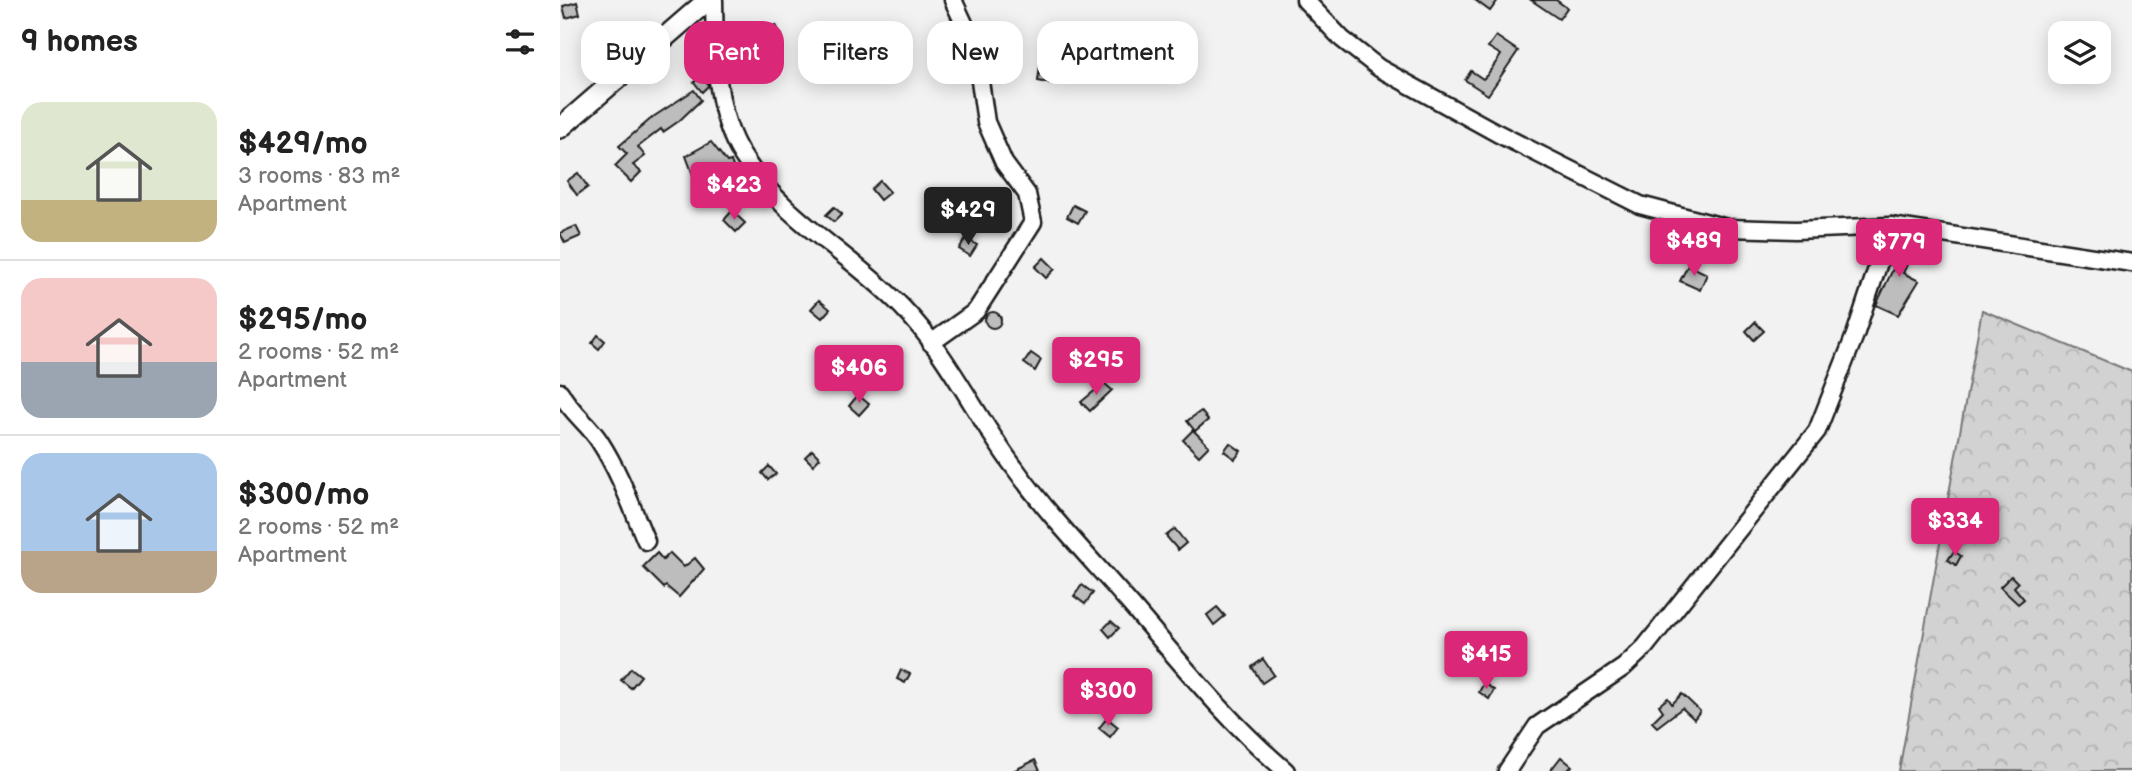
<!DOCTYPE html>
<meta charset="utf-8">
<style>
:root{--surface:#fff;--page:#f2f2f2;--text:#222;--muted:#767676;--line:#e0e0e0;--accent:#db2777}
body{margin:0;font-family:"Balsamiq Sans",sans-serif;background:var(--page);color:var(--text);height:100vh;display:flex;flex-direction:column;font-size:26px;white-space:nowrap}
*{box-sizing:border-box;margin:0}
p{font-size:23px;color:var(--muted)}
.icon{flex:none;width:38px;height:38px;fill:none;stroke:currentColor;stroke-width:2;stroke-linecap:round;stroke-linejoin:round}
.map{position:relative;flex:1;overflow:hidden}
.drawer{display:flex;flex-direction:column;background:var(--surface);width:560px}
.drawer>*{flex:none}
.banner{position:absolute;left:21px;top:21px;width:665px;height:63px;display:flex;gap:14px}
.buttons{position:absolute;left:1488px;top:21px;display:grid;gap:14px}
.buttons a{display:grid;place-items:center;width:63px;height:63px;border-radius:14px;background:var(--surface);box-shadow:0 4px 18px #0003;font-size:35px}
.price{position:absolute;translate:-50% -60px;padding:0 16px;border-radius:7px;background:var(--accent);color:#fff;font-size:23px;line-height:46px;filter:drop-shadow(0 2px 4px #0008)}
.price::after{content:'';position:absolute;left:50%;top:42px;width:21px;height:16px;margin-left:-10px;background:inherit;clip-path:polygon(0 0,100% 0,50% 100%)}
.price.selected{background:#222;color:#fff}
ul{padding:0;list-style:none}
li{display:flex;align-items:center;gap:21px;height:175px;padding:0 21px}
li+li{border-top:2px solid var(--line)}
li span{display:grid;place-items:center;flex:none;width:196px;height:140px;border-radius:21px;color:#555}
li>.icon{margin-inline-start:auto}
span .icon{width:84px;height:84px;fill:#fffc;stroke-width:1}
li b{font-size:30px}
h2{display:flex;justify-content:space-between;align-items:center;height:84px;padding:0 21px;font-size:30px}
.chip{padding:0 24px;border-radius:21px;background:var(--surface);box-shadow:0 4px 18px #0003;font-size:24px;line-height:63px}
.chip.selected{background:var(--accent);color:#fff}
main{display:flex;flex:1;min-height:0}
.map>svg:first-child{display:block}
</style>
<main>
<section class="drawer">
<h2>9 homes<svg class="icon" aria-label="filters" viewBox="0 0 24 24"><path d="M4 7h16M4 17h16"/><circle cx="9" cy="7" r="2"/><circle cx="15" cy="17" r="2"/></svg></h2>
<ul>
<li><span style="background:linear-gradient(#dfe7d0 70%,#c2b280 0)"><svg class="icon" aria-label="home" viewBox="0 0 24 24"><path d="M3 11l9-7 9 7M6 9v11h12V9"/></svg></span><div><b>$429/mo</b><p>3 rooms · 83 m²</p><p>Apartment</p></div></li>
<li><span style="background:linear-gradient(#f6c9c9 60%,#9aa5b1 0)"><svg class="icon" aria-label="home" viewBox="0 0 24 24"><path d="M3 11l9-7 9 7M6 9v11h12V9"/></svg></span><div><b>$295/mo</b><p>2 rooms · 52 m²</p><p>Apartment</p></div></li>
<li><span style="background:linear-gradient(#a9c7e8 70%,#b9a48a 0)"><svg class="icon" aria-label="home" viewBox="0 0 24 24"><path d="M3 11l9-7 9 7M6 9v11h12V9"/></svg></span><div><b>$300/mo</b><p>2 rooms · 52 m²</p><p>Apartment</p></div></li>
</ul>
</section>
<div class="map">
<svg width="1572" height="771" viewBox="0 0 1572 771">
<defs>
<pattern id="forest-crowns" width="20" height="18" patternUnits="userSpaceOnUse" patternTransform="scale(1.75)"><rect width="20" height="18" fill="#d2d2d2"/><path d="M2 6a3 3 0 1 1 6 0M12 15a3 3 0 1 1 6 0" fill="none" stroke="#b4b4b4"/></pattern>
</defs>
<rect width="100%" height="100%" fill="#f2f2f2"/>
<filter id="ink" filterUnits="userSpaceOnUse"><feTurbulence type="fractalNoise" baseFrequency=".0143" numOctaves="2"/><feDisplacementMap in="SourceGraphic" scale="14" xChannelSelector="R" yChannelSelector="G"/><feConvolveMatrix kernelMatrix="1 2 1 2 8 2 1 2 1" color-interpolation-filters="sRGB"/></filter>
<g filter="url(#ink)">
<path fill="url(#forest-crowns)" stroke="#777" stroke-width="2" d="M1422 310 1572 372V771H1339Z"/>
<g fill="#bdbdbd" stroke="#1c1c1c" stroke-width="2">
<path d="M915 0H938L930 11Z"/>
<path d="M971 0H996L1007 8 999 19Z"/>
<path d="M17 2 20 14 6 18 3 6Z"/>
<path d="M216 25 221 35 212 39 207 28Z"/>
<path d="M65 30 69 40 64 41 71 50 54 65 51 61 62 51 56 33Z"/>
<path d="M936 36 958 51 928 95 905 80 911 71 923 79 927 75 941 55 928 47Z"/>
<path d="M481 57 503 60 502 73 494 72 493 84 478 81Z"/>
<path d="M521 61H530L531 74 522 75Z"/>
<path d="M145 74 148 86 142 92 134 82Z"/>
<path d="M134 90 141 100 119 121 103 132 101 129 78 147 85 156 73 165 81 172 71 182 55 166 67 154 59 146 93 117Z"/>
<path d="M151 142 167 162 171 161 179 184 167 189 164 180 139 191 126 156Z"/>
<path d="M18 173 28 187 17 195 7 181Z"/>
<path d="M320 181 330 192 320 200 311 189Z"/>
<path d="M513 205 525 211 518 223 507 217Z"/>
<path d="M274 207 282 214 274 222 266 215Z"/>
<path d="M172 211 185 223 176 232 164 220Z"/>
<path d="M16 226 21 236 5 243 0 233Z"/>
<path d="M406 238 417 245 410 256 399 249Z"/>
<path d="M1341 238 1358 241 1343 273 1359 281 1338 315 1316 305 1335 265 1330 262Z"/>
<path d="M484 258 495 269 486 278 475 267Z"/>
<path d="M1128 265 1147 274 1140 290 1120 281Z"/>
<path d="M259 300 270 309 262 318 251 309Z"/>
<circle cx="433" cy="320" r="8"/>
<path d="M1195 322 1204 331 1194 340 1186 331Z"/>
<path d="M38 335 45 341 39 349 32 343Z"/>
<path d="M471 353 481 360 475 371 464 363Z"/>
<path d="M544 383 552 390 530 411 521 402Z"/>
<path d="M298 395 309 404 299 415 289 406Z"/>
<path d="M641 411 648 420 635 431 627 421Z"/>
<path d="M633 430 649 446 639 456 623 440Z"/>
<path d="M670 443 681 451 675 459 664 451Z"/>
<path d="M252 450 260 458 253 465 245 457Z"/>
<path d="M209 466 216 474 208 480 202 473Z"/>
<path d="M615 529 626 543 618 550 606 536Z"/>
<path d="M1394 551 1401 556 1396 565 1388 560Z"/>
<path d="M97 553 103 560 110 553 124 567 135 558 144 569 119 597 106 586 104 588 83 567Z"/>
<path d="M1451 576 1458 583 1454 587 1464 599 1458 604 1440 587Z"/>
<path d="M522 585 533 593 525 604 514 596Z"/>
<path d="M657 607 665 616 654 625 647 615Z"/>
<path d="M551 621 559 628 550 637 543 629Z"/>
<path d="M703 659 714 675 702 683 692 667Z"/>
<path d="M71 668 81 676 71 688 61 680Z"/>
<path d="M341 670 350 674 345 683 337 679Z"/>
<path d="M924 683 934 690 929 699 919 692Z"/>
<path d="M1122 694 1140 711 1134 719 1122 708 1097 727 1092 722 1103 711 1099 705 1108 698 1112 704Z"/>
<path d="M547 718 558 727 550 737 539 728Z"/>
<path d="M1001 757 1012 766 1007 771H990Z"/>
<path d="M475 760 480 771H453Z"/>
</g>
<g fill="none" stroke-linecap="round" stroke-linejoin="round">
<g stroke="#1c1c1c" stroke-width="21">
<g id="minor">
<path d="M154 0C155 51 154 110 182 155 221 218 291 254 342 307 388 354 415 415 454 467 489 516 531 559 571 605 620 662 668 722 726 771"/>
<path d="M745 0 782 39 819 68 937 133 1080 205 1167 228 1236 230 1331 226 1572 263"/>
<path d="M371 343 416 311 473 222 467 194 444 163 426 122 415 47 393 0"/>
<path d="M0 392C10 412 29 424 40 442 60 473 72 508 86 541"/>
<path d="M947 771 977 726 1064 667 1085 647 1257 431 1295 335 1331 226"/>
</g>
</g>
<g stroke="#1c1c1c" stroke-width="24">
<path id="major" d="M0 128 148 0"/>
</g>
<use href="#minor" stroke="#fff" stroke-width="16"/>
<use href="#major" stroke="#fff" stroke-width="19"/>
</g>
</g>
</svg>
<div class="buttons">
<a><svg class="icon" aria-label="layers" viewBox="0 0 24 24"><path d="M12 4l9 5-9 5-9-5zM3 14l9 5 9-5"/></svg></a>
</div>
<b class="price" style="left:174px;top:222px">$423</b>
<b class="price selected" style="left:408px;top:247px">$429</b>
<b class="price" style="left:1134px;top:278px">$489</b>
<b class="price" style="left:1339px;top:279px">$779</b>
<b class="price" style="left:536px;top:397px">$295</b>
<b class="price" style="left:299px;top:405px">$406</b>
<b class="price" style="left:1395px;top:558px">$334</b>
<b class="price" style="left:926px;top:691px">$415</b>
<b class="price" style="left:548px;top:728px">$300</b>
<div class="banner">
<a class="chip">Buy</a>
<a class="chip selected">Rent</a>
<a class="chip">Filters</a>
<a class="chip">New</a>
<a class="chip">Apartment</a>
</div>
</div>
</main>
